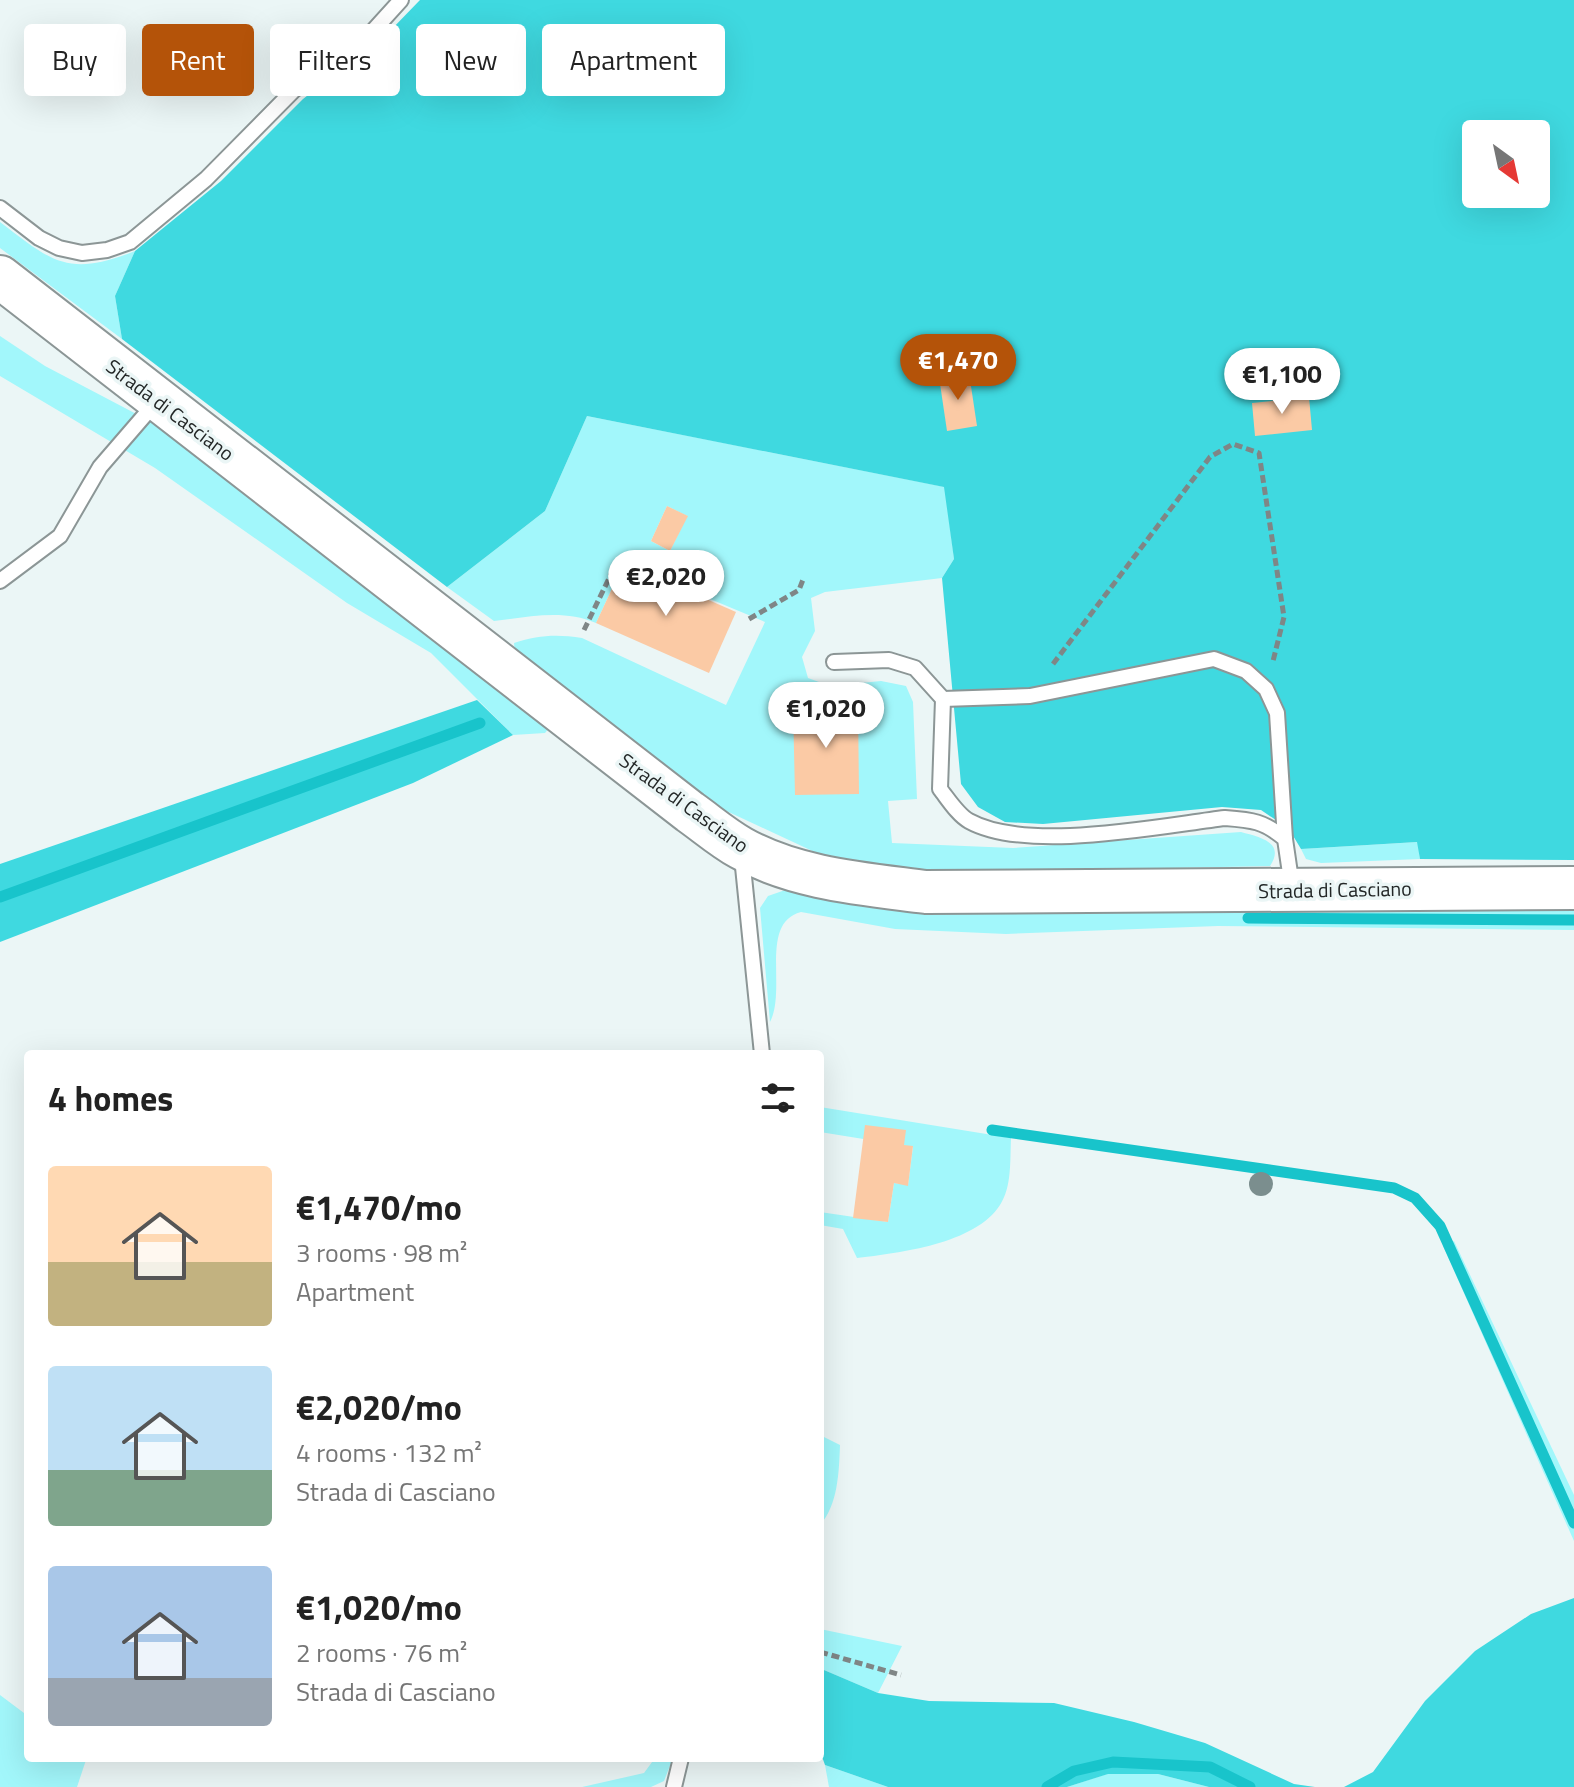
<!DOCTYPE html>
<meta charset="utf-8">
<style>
:root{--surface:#fff;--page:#f2f2f2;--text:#222;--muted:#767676;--accent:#b45309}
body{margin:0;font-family:"Titillium Web",sans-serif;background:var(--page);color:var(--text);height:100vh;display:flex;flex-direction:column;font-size:30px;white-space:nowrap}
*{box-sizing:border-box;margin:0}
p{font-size:26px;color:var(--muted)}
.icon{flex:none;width:44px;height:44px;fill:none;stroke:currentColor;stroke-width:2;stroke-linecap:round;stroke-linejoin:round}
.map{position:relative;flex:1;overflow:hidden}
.drawer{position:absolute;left:24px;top:1050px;width:800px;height:712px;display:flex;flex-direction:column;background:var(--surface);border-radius:8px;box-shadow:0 8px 32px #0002}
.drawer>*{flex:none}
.hud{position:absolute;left:24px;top:24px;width:800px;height:72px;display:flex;gap:16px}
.needle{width:52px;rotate:147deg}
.buttons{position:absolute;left:1462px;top:120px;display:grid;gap:16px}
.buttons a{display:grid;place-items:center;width:88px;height:88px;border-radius:8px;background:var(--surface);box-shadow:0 8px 32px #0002;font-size:40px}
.price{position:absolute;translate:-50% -68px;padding:0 18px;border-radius:28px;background:#fff;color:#222;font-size:26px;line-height:52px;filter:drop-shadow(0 2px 4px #0008)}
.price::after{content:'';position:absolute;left:50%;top:48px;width:24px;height:18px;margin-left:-12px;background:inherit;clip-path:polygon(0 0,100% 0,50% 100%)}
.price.selected{background:var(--accent);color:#fff}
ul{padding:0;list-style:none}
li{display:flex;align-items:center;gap:24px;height:200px;padding:0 24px}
li span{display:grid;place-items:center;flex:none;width:224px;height:160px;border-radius:8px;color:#555}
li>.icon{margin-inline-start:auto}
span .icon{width:96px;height:96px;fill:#fffc;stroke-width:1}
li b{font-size:34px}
h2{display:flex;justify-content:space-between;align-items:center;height:96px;padding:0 24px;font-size:34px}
.pill{padding:0 28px;border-radius:8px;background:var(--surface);box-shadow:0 8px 32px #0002;font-size:28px;line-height:72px}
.pill.selected{background:var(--accent);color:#fff}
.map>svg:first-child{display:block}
</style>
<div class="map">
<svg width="1574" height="1787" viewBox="0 0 1574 1787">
<rect width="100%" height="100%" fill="#ebf6f6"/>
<g fill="#a2f7fb" fill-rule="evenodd">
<path d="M0 222C53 263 69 277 135 251L115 296 122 339 0 248Z"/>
<path d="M0 336 45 366 163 428 555 721 545 733 513 735 431 653 347 603 155 468 0 376Z"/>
<path d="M587 416 945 487 954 559 942 578 825 592 811 598 815 631 802 657 808 678 830 686 881 681 906 686 913 702 917 799 888 801 892 843 1013 848 1241 832C1259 837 1286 842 1270 866L931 873 870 866 821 855 705 801 515 653 514 643C538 635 557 634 582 638L726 705 765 622 624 563 596 623C563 609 530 617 494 621L447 587 545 511ZM667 506 687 516 670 551 651 541Z"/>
<path d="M1418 842 1420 859 1321 863 1306 859 1301 849Z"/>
<path d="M791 888 1574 909V930L1218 926 1006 934 895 929 801 912C759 923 787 989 770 1022L760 908 768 896Z"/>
<path d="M820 1107 1011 1138C1010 1160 1012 1187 1000 1205 975 1244 899 1253 857 1258L843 1229 820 1225V1212L888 1222 894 1183 908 1185 913 1147 820 1132Z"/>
<path d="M1454 1241 1574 1495V1541L1443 1246Z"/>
<path d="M820 1435 840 1445C839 1472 838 1505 820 1525Z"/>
<path d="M820 1629 902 1646 878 1693 824 1670 820 1671Z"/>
<path d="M0 1695 28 1716V1758L86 1760 77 1787H0Z"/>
<path d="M655 1758H673L664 1781 651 1787H582L644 1773Z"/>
<path d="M825 1765 888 1787H829Z"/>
<path d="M1107 1774H1158L1209 1787H1067Z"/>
</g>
<g fill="#3fd9e0" fill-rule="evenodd">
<path d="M420 0H1574V860L1420 859 1417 842 1301 849 1289 829 1261 810 1222 807 1043 824 1005 822 978 807 961 784 942 578 954 559 944 487 587 416 545 511 447 587 122 339 115 296 135 251 221 181 303 99 389 32ZM1476 134H1536V194H1476Z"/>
<path d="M477 700 513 735 413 783 0 942V864Z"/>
<path d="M1574 1598V1787H1344L1373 1772 1425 1701 1475 1651 1531 1614Z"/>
<path d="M824 1670 878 1693 929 1701 1054 1703 1134 1722 1205 1743 1294 1784 1315 1787H1209L1158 1774H1108L1067 1787H888L825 1765 820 1751V1671Z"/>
</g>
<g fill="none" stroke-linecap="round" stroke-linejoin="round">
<g stroke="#18c4cb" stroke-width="11">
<path d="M0 897 480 723"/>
<path d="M1248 918 1574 920"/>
<path d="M992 1130 1394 1188 1415 1198 1440 1226 1574 1523"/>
<path d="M1047 1787 1074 1771 1113 1762 1210 1767 1250 1787"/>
</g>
</g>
<g fill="#fbcaa5">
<path d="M969 373 977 426 947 431 939 377Z"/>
<path d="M1309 397 1312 430 1255 436 1252 403Z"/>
<path d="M667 506 688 516 670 551 651 541Z"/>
<path d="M624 563 736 612 709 673 596 623Z"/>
<path d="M858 705 859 794 795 795 793 706Z"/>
<path d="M865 1125 906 1130 904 1145 913 1146 908 1186 894 1183 888 1222 853 1218Z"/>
</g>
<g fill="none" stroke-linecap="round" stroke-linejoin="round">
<g stroke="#8c9696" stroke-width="18">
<g id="lane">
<path d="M0 208 39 238 59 248 82 253 107 250 130 242 206 179 294 90 372 32 401 0"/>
<path d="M0 581 60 536 100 467 157 401"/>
<path d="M834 662 889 660 915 668 943 699 940 789C948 799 958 815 969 821 1027 853 1159 826 1225 818 1252 820 1264 821 1285 839L1292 887"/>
<path d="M943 699 1030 696 1214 659 1246 671 1266 689 1277 713 1285 839"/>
<path d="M742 857 762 1054"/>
<path d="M674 1787 681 1758"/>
</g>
</g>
<g stroke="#8c9696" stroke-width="46">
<path id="secondary" d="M0 277 690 812C707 824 723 838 741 848 796 879 865 884 926 892L1574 888"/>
</g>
<g stroke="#7f8686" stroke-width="5" stroke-dasharray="8 4" stroke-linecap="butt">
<path d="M749 619 799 590 804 577"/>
<path d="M584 630 615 566"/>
<path d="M1053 664 1210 457 1233 444 1259 453 1284 617 1273 661"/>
<path d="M820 1652 901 1675"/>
</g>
<use href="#lane" stroke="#fff" stroke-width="14"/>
<use href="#secondary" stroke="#fff" stroke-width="42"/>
</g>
<circle fill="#7b8e8e" cx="1261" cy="1184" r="12"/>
<g text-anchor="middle" stroke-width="7" stroke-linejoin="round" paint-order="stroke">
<g font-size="20" fill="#232727" stroke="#ebf6f6">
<text transform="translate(170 410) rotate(37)" y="7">Strada di Casciano</text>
<text transform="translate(684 803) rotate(36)" y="7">Strada di Casciano</text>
<text transform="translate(1335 890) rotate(-1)" y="7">Strada di Casciano</text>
</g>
</g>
</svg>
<div class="buttons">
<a><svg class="needle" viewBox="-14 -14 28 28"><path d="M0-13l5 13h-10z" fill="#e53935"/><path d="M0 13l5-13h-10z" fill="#767676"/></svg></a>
</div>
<b class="price selected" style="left:958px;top:402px">€1,470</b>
<b class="price" style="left:1282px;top:416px">€1,100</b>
<b class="price" style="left:666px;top:618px">€2,020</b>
<b class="price" style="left:826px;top:750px">€1,020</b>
<div class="hud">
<a class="pill">Buy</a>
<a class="pill selected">Rent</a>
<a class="pill">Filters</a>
<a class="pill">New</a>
<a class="pill">Apartment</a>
</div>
<section class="drawer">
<h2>4 homes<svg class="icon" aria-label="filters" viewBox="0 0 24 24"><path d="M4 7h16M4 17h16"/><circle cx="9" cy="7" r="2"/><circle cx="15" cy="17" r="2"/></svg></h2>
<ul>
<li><span style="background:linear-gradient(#ffd9b3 60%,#c2b280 0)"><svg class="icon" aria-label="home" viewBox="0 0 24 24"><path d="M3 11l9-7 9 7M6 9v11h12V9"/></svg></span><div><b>€1,470/mo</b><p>3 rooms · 98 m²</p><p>Apartment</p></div></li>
<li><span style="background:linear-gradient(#bfe0f5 65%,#7fa58c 0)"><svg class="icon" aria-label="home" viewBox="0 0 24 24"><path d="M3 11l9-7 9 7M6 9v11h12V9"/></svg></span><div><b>€2,020/mo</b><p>4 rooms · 132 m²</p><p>Strada di Casciano</p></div></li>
<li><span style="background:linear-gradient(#a9c7e8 70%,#9aa5b1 0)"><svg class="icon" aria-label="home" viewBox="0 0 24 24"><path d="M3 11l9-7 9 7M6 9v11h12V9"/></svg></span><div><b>€1,020/mo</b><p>2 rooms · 76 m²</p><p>Strada di Casciano</p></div></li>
</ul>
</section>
</div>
